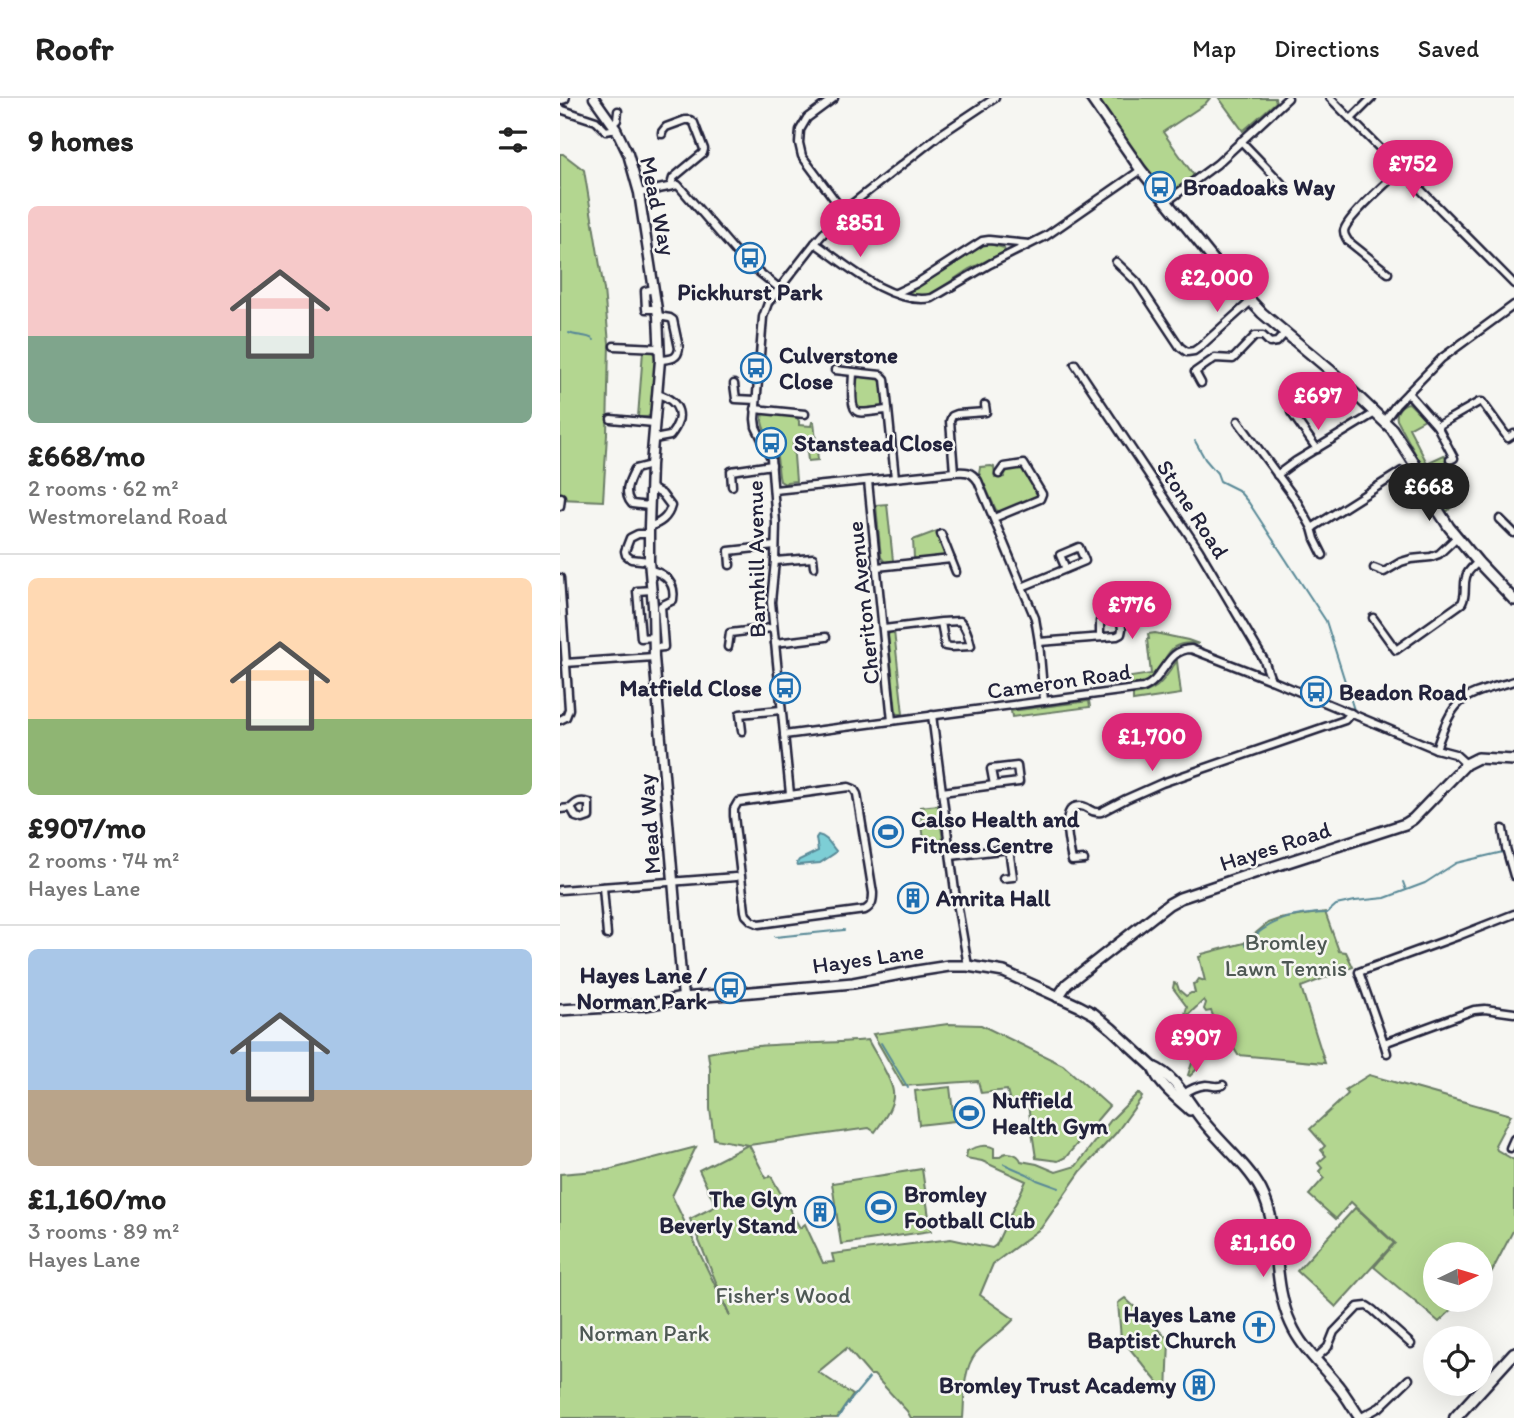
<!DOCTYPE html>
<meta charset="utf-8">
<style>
:root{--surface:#fff;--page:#f2f2f2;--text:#222;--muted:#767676;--line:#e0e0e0;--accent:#db2777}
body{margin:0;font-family:Itim,sans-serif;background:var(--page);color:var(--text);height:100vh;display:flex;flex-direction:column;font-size:26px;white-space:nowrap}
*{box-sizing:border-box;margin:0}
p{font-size:23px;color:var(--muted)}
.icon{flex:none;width:38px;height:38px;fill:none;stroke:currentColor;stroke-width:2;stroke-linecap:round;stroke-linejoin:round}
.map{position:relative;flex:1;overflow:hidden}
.drawer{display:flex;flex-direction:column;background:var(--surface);width:560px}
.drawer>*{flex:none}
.needle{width:46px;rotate:85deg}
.controls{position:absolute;left:863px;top:1144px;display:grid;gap:14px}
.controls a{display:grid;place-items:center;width:70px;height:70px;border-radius:50%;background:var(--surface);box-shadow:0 7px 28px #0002;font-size:35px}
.price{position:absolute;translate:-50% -60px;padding:0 16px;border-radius:24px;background:var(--accent);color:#fff;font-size:23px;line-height:46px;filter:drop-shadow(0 2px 4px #0008)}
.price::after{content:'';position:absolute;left:50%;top:42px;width:21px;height:16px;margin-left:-10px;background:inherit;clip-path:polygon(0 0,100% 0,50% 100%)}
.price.active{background:#222;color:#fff}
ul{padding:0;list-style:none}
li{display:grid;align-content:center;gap:14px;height:371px;padding:0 28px}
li+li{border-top:2px solid var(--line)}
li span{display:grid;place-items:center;height:217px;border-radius:10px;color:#555}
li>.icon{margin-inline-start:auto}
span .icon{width:126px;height:126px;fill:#fffc;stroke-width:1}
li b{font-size:30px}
h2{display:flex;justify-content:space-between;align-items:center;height:84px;padding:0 28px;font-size:30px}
header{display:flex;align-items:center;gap:42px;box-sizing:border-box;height:98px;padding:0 35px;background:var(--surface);border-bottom:2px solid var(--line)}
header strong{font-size:33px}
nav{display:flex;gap:38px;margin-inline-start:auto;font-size:24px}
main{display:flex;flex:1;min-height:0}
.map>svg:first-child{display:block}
</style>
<header>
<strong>Roofr</strong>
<nav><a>Map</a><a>Directions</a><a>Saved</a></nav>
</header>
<main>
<section class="drawer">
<h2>9 homes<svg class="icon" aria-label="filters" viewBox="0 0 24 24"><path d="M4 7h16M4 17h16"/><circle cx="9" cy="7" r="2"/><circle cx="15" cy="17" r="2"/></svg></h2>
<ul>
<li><span style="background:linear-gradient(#f6c9c9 60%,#7fa58c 0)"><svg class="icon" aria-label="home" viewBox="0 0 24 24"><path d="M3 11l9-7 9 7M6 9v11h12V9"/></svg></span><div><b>£668/mo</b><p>2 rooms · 62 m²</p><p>Westmoreland Road</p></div></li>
<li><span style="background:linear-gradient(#ffd9b3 65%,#8fb573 0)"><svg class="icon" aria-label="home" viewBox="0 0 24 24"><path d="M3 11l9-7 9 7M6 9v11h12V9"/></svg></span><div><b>£907/mo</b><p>2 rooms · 74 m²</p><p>Hayes Lane</p></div></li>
<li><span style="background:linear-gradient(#a9c7e8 65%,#b9a48a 0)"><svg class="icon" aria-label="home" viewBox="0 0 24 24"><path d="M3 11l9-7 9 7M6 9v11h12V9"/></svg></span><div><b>£1,160/mo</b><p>3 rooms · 89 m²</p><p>Hayes Lane</p></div></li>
</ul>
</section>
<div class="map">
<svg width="954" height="1320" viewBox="0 0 954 1320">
<rect width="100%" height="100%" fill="#f6f6f2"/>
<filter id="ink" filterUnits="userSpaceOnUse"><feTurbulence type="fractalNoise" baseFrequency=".0143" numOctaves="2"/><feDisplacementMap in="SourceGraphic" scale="14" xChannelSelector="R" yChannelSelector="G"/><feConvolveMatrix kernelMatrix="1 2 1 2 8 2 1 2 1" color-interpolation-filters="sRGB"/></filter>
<g filter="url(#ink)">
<g fill="#b3d690" stroke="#6a7c66" stroke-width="2">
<path d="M535 0H650L645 6 603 34 635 79 606 101Z"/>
<path d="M659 0H715L716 4 683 33Z"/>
<path d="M0 56H3L24 72 44 192 49 245 47 336 43 403 0 401Z"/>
<path d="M426 145 444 150 445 154 409 171 375 194 367 198 362 199 347 196 349 193Z"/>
<path d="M89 252 96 257 92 316 87 319H78L83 253Z"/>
<path d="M302 277 319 279 323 282 325 305 321 310 298 312C293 304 293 285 299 278Z"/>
<path d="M849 305 865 321 849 330 867 365 884 357 894 374 878 384 892 408 887 414 837 322C835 314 841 306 849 305Z"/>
<path d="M203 316 236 318 239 323V327L251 328 252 324H254L258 362 248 363 246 344 233 345 236 383 227 384 225 386 220 383C217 372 219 359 214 348 209 337 199 329 203 316Z"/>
<path d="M431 368 434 369 435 380 444 379C446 370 454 368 463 370L477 395V398L440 414 436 412 419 375 420 369Z"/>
<path d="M327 406 333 463 325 464 321 459 316 407Z"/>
<path d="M377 433 385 453V457L381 460H354L353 442Z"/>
<path d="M334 533 343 616H338L336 613 328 538 329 535Z"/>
<path d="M595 535 628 542 639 546C601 540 610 568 588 582 583 585 577 585 571 586V579L591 576 587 541H589L588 536Z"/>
<path d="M617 563 621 596 573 603V597C600 593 602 583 617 563Z"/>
<path d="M529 603 530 609 452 619 451 613Z"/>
<path d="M378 707 384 749 365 751 360 709Z"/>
<path d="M765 814 779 853 786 854 793 869 741 889 765 965 678 957 673 949 670 950 664 948 658 958 651 956 639 964 636 972 630 978 628 977 632 965 636 964 635 957 637 953 642 955 644 952 650 951 652 947 659 946V939L663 933 657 927 651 913 646 914 644 911 646 905 644 902 628 917 625 916 627 909 613 890 614 885 617 886 619 892 626 898 631 895H635L633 886 636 885 639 881 645 883 639 859 642 858V856L684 845 708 825 719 821Z"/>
<path d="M388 926 421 927 503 967 549 1008 506 1059 498 1063 476 1060 468 1007H451L447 992 421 995 418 983 343 988 313 936Z"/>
<path d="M308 942C314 954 332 981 333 994 335 1007 322 1024 315 1034L309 1030 189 1047 206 1080 211 1078 240 1130 245 1126 263 1165 274 1164 272 1156 391 1141 432 1150 436 1147 466 1083 422 1063 406 1060 407 1053C414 1049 427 1045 434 1050V1059H439C446 1052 458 1055 461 1063L477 1066 496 1074 516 1068 551 1022 578 995 582 999 556 1035 521 1073 481 1130 433 1166 420 1197 454 1221C443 1234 425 1244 416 1255 402 1273 405 1298 403 1320H351L347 1313 314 1277H310L287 1250 258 1274 293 1297 277 1320H0V1076L48 1072 136 1049 112 1098 170 1218 130 1121 156 1108 139 1072 188 1047 154 1041 150 1011V970L148 955C200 944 255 947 308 942Z"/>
<path d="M809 977 951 1017 935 1047 937 1052 954 1062V1131L930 1177 921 1186 920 1157H875V1202H902L879 1224 814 1169 835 1145 791 1104 776 1121 749 1097 764 1080 759 1073 762 1070 758 1065 766 1058 761 1052 765 1048 750 1031 788 996 785 992Z"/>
<path d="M390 989 394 1023 359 1027 355 993Z"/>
<path d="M362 1071 371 1133 281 1146 272 1085Z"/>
<path d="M795 1110 834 1145 776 1209 737 1173Z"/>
<path d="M565 1200 609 1242 607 1296 561 1240 558 1205Z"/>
</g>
<path fill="#7dced5" stroke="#598997" stroke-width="2" d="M258 737C266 738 271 747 276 753L275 755 260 765 238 767 237 765 239 762 258 753 256 740Z"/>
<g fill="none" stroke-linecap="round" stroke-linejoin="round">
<g stroke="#598997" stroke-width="2">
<path d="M9 235C17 239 26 236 34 242"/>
<path d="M635 343 645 361 657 375 660 383 678 392 689 405 766 523 794 612"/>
<path d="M843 784 846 792"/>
<path d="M215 839 284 832"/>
<path d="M685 847C708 822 734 815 767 815L776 807 795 803 825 800 865 785 896 765 943 754"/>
<path d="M321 945 348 990"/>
<path d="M444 1066 467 1076 477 1082 499 1090"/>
<path d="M278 1320 284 1310 309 1280"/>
</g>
<g stroke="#22223b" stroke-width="11">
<g id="minor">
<path d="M274 0 247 20 240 32 239 45 242 58 283 113"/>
<path d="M770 0 954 186"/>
<path d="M0 11 36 23 46 33 56 31"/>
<path d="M791 21 812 0"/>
<path d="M53 26 57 22 58 13"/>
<path d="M102 36V34L106 29 125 22H130L134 25 144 51 143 55 113 80 111 87"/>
<path d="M681 43 726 90"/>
<path d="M79 95 118 87 180 159 219 190"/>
<path d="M606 104 657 66 728 0"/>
<path d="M255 145C286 167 332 208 372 200L430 166 486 138 581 72"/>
<path d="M556 164 577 184 620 249 627 254 634 253 641 248 691 203"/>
<path d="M828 175 788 143C786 139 784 138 784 133 786 120 830 82 841 71"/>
<path d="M94 191 85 193 86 211H97"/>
<path d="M336 195 357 185 422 143 429 142 469 146"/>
<path d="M98 218 110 220 113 222 119 250C118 262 109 261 100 262"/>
<path d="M54 248 99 250"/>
<path d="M515 266 639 452 704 562 711 582"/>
<path d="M275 272 293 274"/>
<path d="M641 285 635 274 655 260 673 261 695 238H703L710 245 717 244 725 235"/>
<path d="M174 286 176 301 196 302"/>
<path d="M848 295 877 328 894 360 890 362"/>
<path d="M195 311 245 316"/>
<path d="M328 312C321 312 304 316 298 314 289 311 293 283 293 274L321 277 325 281 335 380"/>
<path d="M731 314 757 351"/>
<path d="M51 321 94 325"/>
<path d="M678 323 736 402 752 430 755 441 763 457"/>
<path d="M824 323 836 307 882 260 954 207"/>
<path d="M877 328 919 304H922L948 340 954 336"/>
<path d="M94 341 110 338C125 319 121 304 98 296"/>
<path d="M394 374 390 323 392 318 397 316 426 314 425 307"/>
<path d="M717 377 736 363 815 315"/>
<path d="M308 383 332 623"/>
<path d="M172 388 171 373 212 367"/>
<path d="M214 392 394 374C406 373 411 373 418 383L475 520 479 544 484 603"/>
<path d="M0 408 1 399"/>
<path d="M89 408 72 406C62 395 69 383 75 371L91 367"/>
<path d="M434 420 480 401 482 396 464 366 444 369 439 376"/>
<path d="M940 421 954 435"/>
<path d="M89 429C100 425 108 420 111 408L102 396 91 390"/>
<path d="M752 430 842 373"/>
<path d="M381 436 396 474"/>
<path d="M89 463 71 461 66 457 65 453 70 440 78 436H89"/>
<path d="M215 463 253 460 254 469"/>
<path d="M170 467 169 453 215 448"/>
<path d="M317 469 391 461"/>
<path d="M814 470 824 474 841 464 851 461 871 459 879 456 897 439"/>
<path d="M91 472C105 476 116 485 113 502L101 508 104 549 94 550"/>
<path d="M0 480 9 611 6 619 0 622"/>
<path d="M462 489 525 463 519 449 500 457 506 471"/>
<path d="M92 492 77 493 81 540 94 539"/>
<path d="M813 520 836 552 902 505C907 495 903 489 906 479 907 473 914 468 918 464"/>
<path d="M324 531 381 524 385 548 391 549 411 548C409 539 406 529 400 523L381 524"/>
<path d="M479 544 557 538 561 536 562 531 560 518C552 514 546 518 540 523V539"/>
<path d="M215 545 266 539"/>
<path d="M168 549 170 535 212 530"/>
<path d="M5 565 94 559"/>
<path d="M372 617 395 793 408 868"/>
<path d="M182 633 180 616 221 612"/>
<path d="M224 637 583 590C604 582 606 551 631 551L711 582 876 651 895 656 906 666"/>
<path d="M876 651C895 596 901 599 954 583"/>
<path d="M289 689 294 691 297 696 313 795C313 803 312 808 305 812L199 826 192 823 186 817 185 813 174 718V711L178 704Z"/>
<path d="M382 694 434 687 431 671 457 668 459 684 434 687"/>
<path d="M230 696 211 504 215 463 216 425 211 360 196 329 195 321 203 219 208 205 255 145 283 113 381 36 435 0"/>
<path d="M0 711 11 710C17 704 21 702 29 705V719L23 721 16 719 11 710"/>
<path d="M943 731 946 750 954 778"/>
<path d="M391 758 449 751 453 779 443 780"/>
<path d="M524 762 512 763C510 750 498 707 520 708 529 708 530 716 541 714L566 701 602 685 785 622 791 615"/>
<path d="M43 789 47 837"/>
<path d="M0 792 176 779"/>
<path d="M954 816 898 838 799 874 824 945 914 912 925 911 954 915"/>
<path d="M824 945 827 955"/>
<path d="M624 996C629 992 638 988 646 987 653 987 656 990 663 987"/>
<path d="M950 1050 954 1041"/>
<path d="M755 1261 768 1249 774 1234 798 1209 807 1208 813 1212 851 1246"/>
<path d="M800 1320 820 1309 849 1281"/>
</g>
</g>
<g stroke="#22223b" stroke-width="13">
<path id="tertiary" d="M34 0 56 31 68 56 79 95 98 218 100 262 91 367 89 429V463L93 508 94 559 123 900"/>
</g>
<g stroke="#22223b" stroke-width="14">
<g id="secondary">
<path d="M531 0 581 72 659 169 702 215 771 273 832 331 854 365 878 412 889 429 918 464 954 502"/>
<path d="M0 1 4 0"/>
<path d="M498 899 507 886 609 806 620 800 703 772 845 726 853 721 906 666 918 660 954 662"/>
<path d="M0 912 85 907 123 900 293 885 357 873 389 868H408L444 874 519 908 534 916 552 931 593 969C614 977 627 1002 640 1019 657 1042 688 1067 701 1092 722 1133 711 1184 731 1226 742 1251 763 1268 779 1289 787 1299 793 1310 800 1320"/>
<path d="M593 969C598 986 617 1000 630 1012"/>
</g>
</g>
<g stroke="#22223b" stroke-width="15">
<path id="primary" d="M895 1320 954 1255"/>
</g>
<use href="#minor" stroke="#f6f6f2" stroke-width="6"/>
<use href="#tertiary" stroke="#f6f6f2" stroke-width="8"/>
<use href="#secondary" stroke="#f6f6f2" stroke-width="9"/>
<use href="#primary" stroke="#f6f6f2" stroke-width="10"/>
</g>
</g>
<defs>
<g id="bus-ring" transform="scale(1.575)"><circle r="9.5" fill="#f6f6f2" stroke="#1f6fb2" stroke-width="1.5"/><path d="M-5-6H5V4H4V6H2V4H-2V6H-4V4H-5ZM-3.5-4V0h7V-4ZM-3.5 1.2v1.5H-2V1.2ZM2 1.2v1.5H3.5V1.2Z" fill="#1f6fb2"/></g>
<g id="stadium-ring" transform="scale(1.575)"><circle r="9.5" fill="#f6f6f2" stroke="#1f6fb2" stroke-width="1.5"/><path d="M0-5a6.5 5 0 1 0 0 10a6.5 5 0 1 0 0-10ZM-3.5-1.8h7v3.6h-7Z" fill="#1f6fb2"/></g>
<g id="building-ring" transform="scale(1.575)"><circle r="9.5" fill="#f6f6f2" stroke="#1f6fb2" stroke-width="1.5"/><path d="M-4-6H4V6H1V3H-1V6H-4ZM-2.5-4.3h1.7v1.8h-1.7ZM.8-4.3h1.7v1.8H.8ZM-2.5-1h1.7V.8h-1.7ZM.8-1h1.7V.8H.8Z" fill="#1f6fb2"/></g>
<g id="church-ring" transform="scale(1.575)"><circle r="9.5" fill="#f6f6f2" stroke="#1f6fb2" stroke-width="1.5"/><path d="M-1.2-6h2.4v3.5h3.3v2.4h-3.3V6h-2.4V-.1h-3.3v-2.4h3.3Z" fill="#1f6fb2"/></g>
</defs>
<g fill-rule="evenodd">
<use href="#bus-ring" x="600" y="89"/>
<use href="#bus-ring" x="190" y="160"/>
<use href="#bus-ring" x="196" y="270"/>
<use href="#bus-ring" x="211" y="345"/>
<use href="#bus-ring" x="225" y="590"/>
<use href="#bus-ring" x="756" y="594"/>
<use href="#stadium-ring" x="328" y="734"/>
<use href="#building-ring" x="353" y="800"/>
<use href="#bus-ring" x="170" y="890"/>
<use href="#stadium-ring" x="409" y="1015"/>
<use href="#stadium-ring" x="321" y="1109"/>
<use href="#building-ring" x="260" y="1114"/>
<use href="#church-ring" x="699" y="1229"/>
<use href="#building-ring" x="639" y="1287"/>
</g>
<g text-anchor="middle" stroke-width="5" stroke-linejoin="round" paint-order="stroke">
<g font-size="23" font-weight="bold" fill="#22223b" stroke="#f6f6f2" text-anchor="start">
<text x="623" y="97">Broadoaks Way</text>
<text x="190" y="202" text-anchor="middle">Pickhurst Park</text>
<text x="219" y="265">Culverstone<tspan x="219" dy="26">Close</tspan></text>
<text x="234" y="353">Stanstead Close</text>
<text x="202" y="598" text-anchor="end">Matfield Close</text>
<text x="779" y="602">Beadon Road</text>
<text x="351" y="729">Calso Health and<tspan x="351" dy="26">Fitness Centre</tspan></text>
<text x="376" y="808">Amrita Hall</text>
<text x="147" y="885" text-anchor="end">Hayes Lane /<tspan x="147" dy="26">Norman Park</tspan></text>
<text x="432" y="1010">Nuffield<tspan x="432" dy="26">Health Gym</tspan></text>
<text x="344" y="1104">Bromley<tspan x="344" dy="26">Football Club</tspan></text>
<text x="237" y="1109" text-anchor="end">The Glyn<tspan x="237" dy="26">Beverly Stand</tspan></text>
<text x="676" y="1224" text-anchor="end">Hayes Lane<tspan x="676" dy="26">Baptist Church</tspan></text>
<text x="616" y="1295" text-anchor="end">Bromley Trust Academy</text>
</g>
<g font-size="23" fill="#22223b" stroke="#f6f6f2">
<text transform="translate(98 108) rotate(78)" y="8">Mead Way</text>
<text transform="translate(633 411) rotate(57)" y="8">Stone Road</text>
<text transform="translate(196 461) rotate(-91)" y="8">Barnhill Avenue</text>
<text transform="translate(303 505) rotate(-96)" y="8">Cheriton Avenue</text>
<text transform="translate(499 583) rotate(-8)" y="8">Cameron Road</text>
<text transform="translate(89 726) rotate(-94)" y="8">Mead Way</text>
<text transform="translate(715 748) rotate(-18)" y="8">Hayes Road</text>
<text transform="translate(308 860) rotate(-8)" y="8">Hayes Lane</text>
</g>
<g font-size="23" fill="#4e5854" stroke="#f6f6f2">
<text x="726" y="852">Bromley<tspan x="726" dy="26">Lawn Tennis</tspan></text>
<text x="223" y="1205">Fisher's Wood</text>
<text x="84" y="1243">Norman Park</text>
</g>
</g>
</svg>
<div class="controls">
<a><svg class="needle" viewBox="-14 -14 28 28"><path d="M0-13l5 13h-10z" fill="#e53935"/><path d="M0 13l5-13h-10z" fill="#767676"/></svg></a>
<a><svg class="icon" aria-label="locate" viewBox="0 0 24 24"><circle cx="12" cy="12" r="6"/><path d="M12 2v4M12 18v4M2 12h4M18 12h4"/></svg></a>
</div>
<b class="price" style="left:853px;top:102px">£752</b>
<b class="price" style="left:300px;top:161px">£851</b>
<b class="price" style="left:657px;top:216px">£2,000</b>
<b class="price" style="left:758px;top:334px">£697</b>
<b class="price active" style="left:869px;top:425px">£668</b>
<b class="price" style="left:572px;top:543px">£776</b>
<b class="price" style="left:592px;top:675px">£1,700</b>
<b class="price" style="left:636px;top:976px">£907</b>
<b class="price" style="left:703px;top:1181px">£1,160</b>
</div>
</main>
